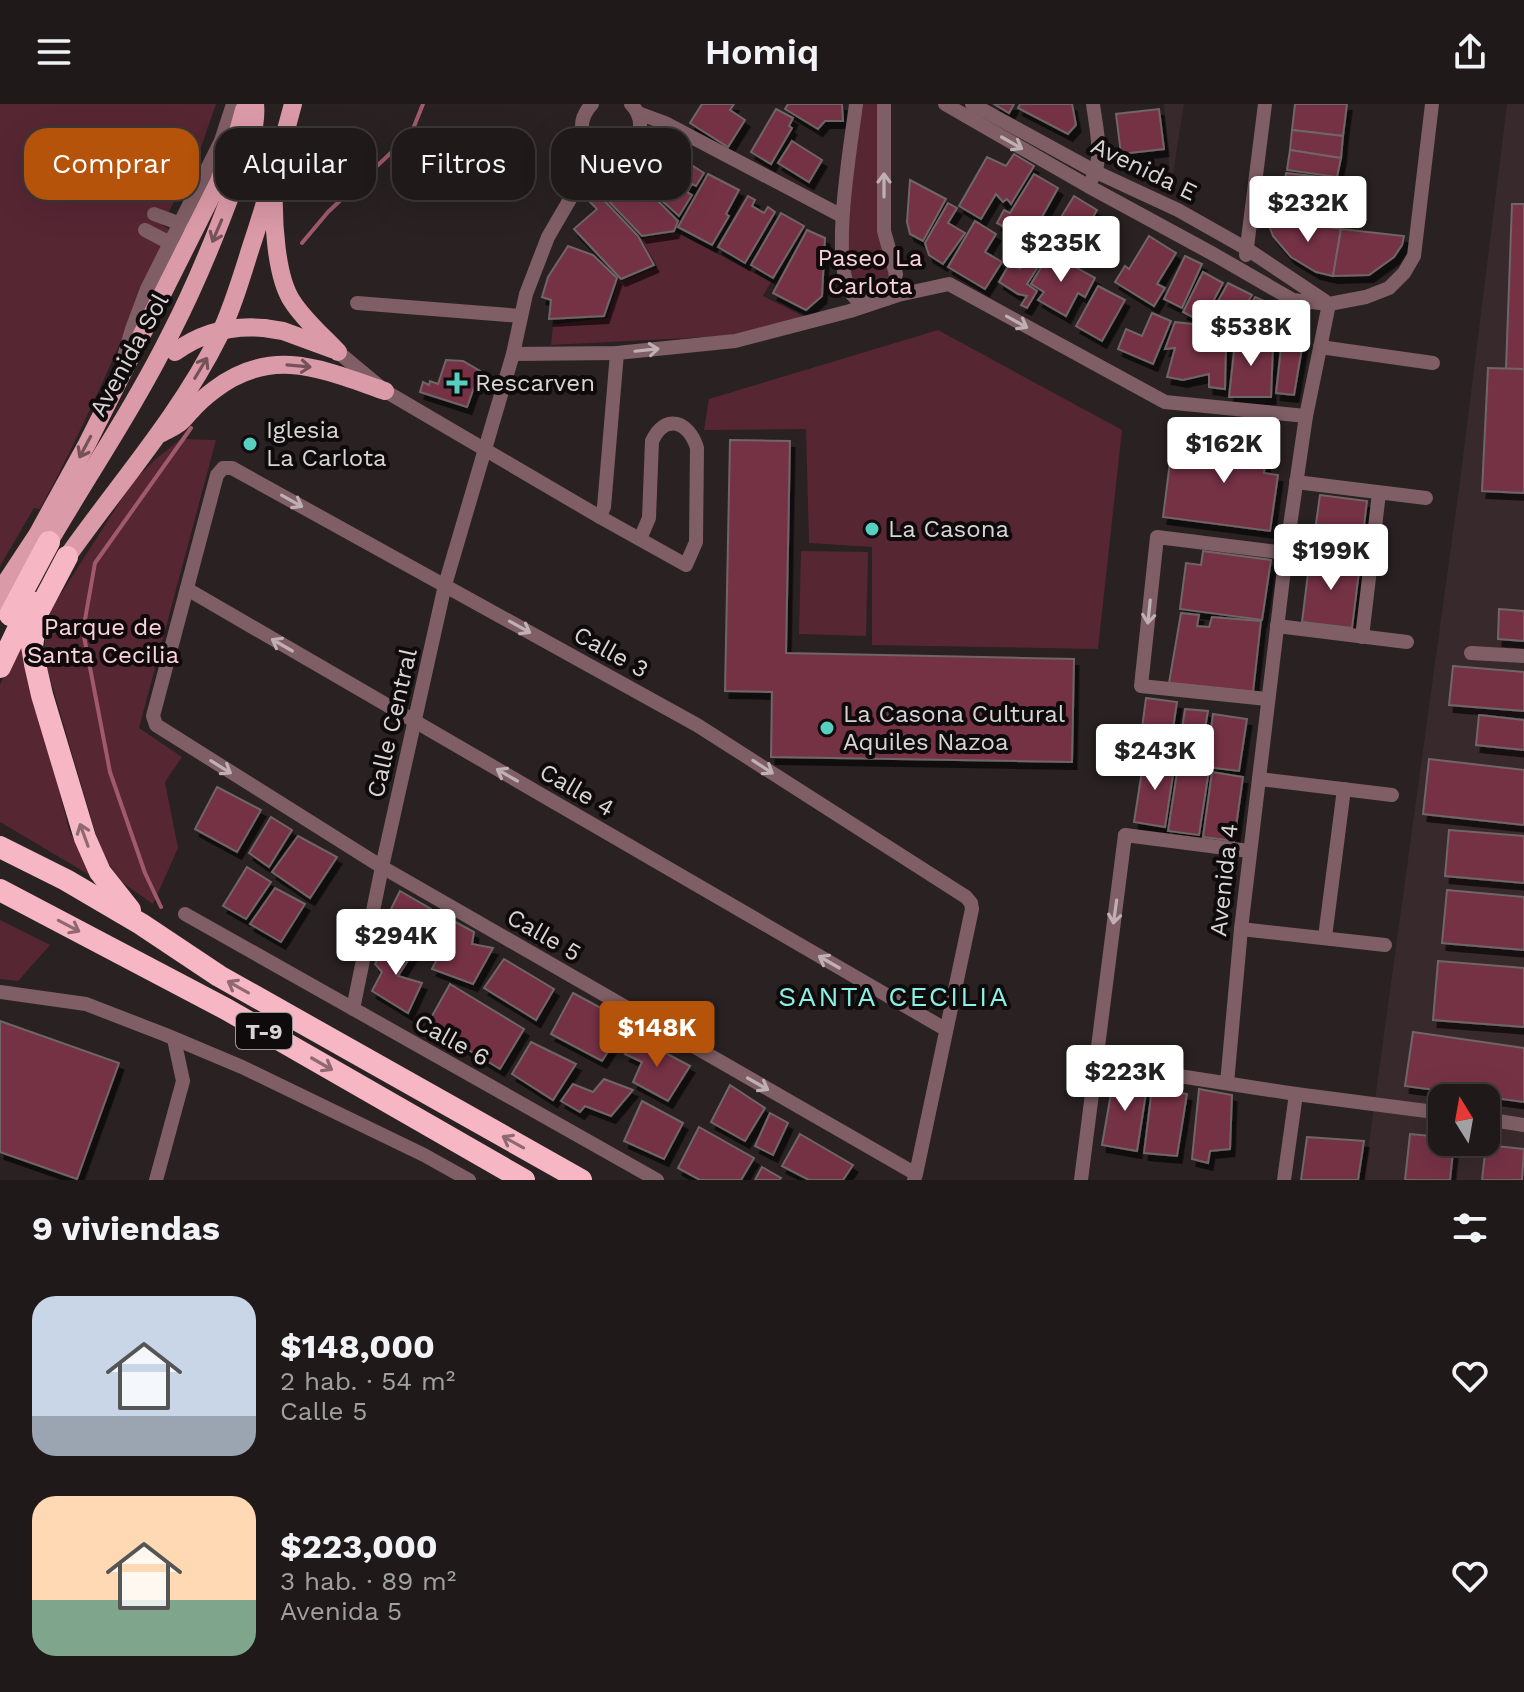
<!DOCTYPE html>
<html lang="es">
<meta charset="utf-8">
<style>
:root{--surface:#1f191a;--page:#2c2627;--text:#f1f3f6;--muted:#a1a0a2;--line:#3c3839;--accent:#b45309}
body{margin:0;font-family:"Work Sans",sans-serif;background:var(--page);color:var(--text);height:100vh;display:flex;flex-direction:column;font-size:30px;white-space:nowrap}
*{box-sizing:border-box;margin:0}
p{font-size:26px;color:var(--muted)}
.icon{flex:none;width:44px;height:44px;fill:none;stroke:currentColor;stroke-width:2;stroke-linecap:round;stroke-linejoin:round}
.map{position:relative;height:1076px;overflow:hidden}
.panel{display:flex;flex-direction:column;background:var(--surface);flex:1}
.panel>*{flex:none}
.guide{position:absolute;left:24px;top:24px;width:800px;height:72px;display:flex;gap:16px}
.needle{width:52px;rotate:349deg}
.controls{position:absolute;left:1428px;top:980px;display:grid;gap:16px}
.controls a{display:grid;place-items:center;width:72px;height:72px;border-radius:16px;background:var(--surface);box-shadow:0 8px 32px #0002,0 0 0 2px var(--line);font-size:40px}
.price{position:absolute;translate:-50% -68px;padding:0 18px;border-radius:8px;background:#fff;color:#222;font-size:26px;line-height:52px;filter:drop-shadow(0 2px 4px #0008)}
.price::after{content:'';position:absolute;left:50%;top:48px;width:24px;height:18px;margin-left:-12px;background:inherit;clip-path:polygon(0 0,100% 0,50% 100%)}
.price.selected{background:var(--accent);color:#fff}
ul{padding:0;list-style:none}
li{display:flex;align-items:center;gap:24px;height:200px;padding:0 32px}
li span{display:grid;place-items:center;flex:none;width:224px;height:160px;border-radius:24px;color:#555}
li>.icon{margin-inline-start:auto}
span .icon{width:96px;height:96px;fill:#fffc;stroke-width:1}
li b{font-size:34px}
h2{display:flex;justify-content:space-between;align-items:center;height:96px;padding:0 32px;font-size:34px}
.chip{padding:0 28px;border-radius:24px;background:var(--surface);box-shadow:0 8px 32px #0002,0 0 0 2px var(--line);font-size:28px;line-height:72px}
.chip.selected{background:var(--accent);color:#fff}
header{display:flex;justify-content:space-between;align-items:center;height:104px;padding:0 32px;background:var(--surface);font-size:36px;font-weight:600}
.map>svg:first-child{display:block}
</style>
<header><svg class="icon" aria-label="menu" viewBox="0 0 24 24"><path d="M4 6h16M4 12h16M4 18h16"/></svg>Homiq<svg class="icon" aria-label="share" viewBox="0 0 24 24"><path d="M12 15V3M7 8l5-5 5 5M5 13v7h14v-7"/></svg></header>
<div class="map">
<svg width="1524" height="1076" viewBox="0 0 1524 1076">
<defs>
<filter id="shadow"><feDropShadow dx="4.5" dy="7" stdDeviation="0" flood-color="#0009"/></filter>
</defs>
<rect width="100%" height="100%" fill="#292122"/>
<g fill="#38292c" fill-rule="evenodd">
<path d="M1164 0H1184L1171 83Z"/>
<path d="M1507 0H1524V1076H1364L1460 377ZM1442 994H1486V1038H1442Z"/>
</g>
<g fill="#572633">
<path d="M0 0H216L199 49 162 121 169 125C129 219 89 315 40 405L34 404 0 462Z"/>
<path d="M856 0H884V127L893 158 886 195 860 198 843 154Z"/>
<path d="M676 128 771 178 763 192 805 213 726 232 551 241 553 220 607 214 618 178 657 163 641 135Z"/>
<path d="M938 226 1122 326 1098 545 872 541V443L809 439 806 325 704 326 709 295Z"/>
<path d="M181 335 216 336 139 624 182 653 165 678 178 744 153 800 123 779 102 751 45 557V531L51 505 64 485 134 376 157 354Z"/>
<path d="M801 447 868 448 866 532 799 530Z"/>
<path d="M25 524 44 626 69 726 93 773 0 718V581Z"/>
<path d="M0 816 50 841 18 877 0 875Z"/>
</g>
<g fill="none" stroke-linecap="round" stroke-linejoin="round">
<g stroke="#a15a6b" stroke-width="4">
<path d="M302 139 328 108 411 30 423 0"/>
<path d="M161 803 145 769 110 668 83 527 95 459 191 324"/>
</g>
</g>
<g fill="#743244" stroke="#6f6567" stroke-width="2" filter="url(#shadow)">
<path d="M702 0H734L730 6 745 16 728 43 690 19Z"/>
<path d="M788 0H842L843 17H825L818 25 785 5Z"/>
<path d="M994 0H1014L1009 9Z"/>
<path d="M1020 0H1072L1076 21 1068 30 1018 4Z"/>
<path d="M1295 0H1347L1343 32 1292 26Z"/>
<path d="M776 5 793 14 789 22 792 24 771 60 751 48Z"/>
<path d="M1159 5 1164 45 1121 50 1116 10Z"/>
<path d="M1292 26 1343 32 1341 54 1290 46Z"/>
<path d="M792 37 822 56 809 78 778 59Z"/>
<path d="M663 41 674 54 668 59 670 62 666 66 669 69 654 82 638 63Z"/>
<path d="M1290 46 1341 54 1337 73 1287 66Z"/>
<path d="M1014 50 1034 62 1011 100 1007 95 1003 98 996 90 981 115 959 102 987 53 1006 62Z"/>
<path d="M679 53 704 69 696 82 692 80 687 88 692 91 679 112 659 94Z"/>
<path d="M630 60 658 90 655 94 678 117 674 127 642 132 601 89Z"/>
<path d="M1286 69 1337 75 1335 93 1284 87Z"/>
<path d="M708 70 739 86 726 110 729 112 712 141 678 123Z"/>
<path d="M1034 70 1058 84 1038 120 1044 123 1034 140 997 119 1004 106 1010 109Z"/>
<path d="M910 76 946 95 923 137 910 130 907 118Z"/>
<path d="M598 90 638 132 654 161 621 175 574 125 597 105 590 98Z"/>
<path d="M1281 91 1336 97 1333 117 1279 111Z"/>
<path d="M748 92 755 96 752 102 764 109 768 103 775 108 745 159 718 143Z"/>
<path d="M1074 92 1097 106 1076 142 1052 128Z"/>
<path d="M948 99 957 104 948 119 965 129 943 160 929 151 925 139Z"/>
<path d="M1512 100H1524V265H1506Z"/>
<path d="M781 109 804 122 773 174 751 161Z"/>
<path d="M1266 113 1341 125 1333 172 1316 168 1291 153 1273 132Z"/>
<path d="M975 117 996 130 985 148 1002 158 985 185 948 163Z"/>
<path d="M1341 125 1404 132 1402 141 1394 153 1369 171 1333 172Z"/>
<path d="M807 126 825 134 822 192 806 206 773 189Z"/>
<path d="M1149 132 1176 149 1157 180 1165 184 1154 202 1115 178 1125 162 1129 165Z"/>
<path d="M568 142 593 151 617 174 604 212 549 215 551 196 542 193 548 173Z"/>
<path d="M1031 147 1043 155 1027 180 1037 187 1027 204 1021 201 1027 192 1018 190 999 178 1010 159 1020 165Z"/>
<path d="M1050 149 1095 174 1085 193 1078 189 1066 212 1038 196 1044 188 1031 180Z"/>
<path d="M1185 152 1202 160 1182 204 1164 195Z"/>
<path d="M1203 168 1223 179 1202 218 1183 208Z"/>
<path d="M1228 179 1252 191 1238 215 1254 222 1251 227 1234 225 1213 206Z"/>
<path d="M1098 182 1125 196 1102 237 1076 222Z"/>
<path d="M1255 193 1290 208 1298 222V234L1278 231 1277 240 1259 238V228L1256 227 1257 221 1244 214Z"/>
<path d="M1152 209 1171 217 1153 260 1118 245 1126 225 1142 232Z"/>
<path d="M1175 218 1219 223V237L1226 238 1225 285 1209 283V270L1183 276 1167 273 1175 244 1165 245Z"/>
<path d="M1236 229 1256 231 1257 242H1273L1271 293H1229Z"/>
<path d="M1282 235 1303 238 1294 291 1276 289Z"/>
<path d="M446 256 463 257 480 267 467 303 420 288 423 278 429 281 430 277 438 280Z"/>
<path d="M1488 264 1524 265V389L1482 387Z"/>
<path d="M1207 327 1268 335 1264 369 1278 371 1270 427 1163 413 1170 358 1202 362Z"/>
<path d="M730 336 790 337 786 549 1074 555 1072 658 771 653 772 588 725 587Z"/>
<path d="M1320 391 1367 397 1360 454 1312 448Z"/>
<path d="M1203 447 1271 456 1262 516 1180 505 1186 459 1201 461Z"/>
<path d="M1310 453 1360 459 1352 524 1302 518Z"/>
<path d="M1499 505 1524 507V537L1498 535Z"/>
<path d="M1181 509 1199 511 1197 522 1209 523 1212 513 1261 517 1253 588 1169 579Z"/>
<path d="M1453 562 1524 568V607L1449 601Z"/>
<path d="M1146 594 1177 598 1169 651 1139 647Z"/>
<path d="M1185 605 1208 607 1201 649 1179 646Z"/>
<path d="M1213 610 1247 615 1239 667 1206 663Z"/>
<path d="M1479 611 1524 616V646L1476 641Z"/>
<path d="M1144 654 1175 658 1165 723 1134 718Z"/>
<path d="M1429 655 1524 666V721L1423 710Z"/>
<path d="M1178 662 1209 666 1199 731 1168 727Z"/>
<path d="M1212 668 1243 673 1234 737 1203 733Z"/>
<path d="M217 683 261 706 237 748 195 725Z"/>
<path d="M271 713 292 726 269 763 249 749Z"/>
<path d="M1449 726 1524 732V779L1445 772Z"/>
<path d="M298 732 337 753 310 794 272 768Z"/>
<path d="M247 763 271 778 246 815 223 802Z"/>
<path d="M275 784 305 800 281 838 250 820Z"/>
<path d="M1447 786 1524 793V846L1442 839Z"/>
<path d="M400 787 431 805 413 839 381 825Z"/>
<path d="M441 810 474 828 472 840 493 844 473 880 432 865 444 841 423 836Z"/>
<path d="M389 837 414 847 398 872 422 879 408 909 372 887 382 868 375 860Z"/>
<path d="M504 855 554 885 536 916 484 884Z"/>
<path d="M1438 857 1524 864V923L1433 916Z"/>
<path d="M450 880 524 925 500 965 427 921Z"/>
<path d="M573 889 627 918 602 957 551 930Z"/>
<path d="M0 917 119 959 77 1075 0 1048Z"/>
<path d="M1413 928 1524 944V998L1405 982Z"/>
<path d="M637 934 690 962 668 997 633 978 642 958 625 950Z"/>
<path d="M531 938 576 960 553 996 512 970Z"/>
<path d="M1114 972 1148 976 1137 1047 1102 1041Z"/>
<path d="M604 975 633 986 611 1012 585 1002 580 1008 561 997 573 980 593 988Z"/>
<path d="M730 981 765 1004 745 1037 711 1018Z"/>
<path d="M1152 984 1187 990 1177 1052 1144 1049Z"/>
<path d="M1199 985 1232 991 1230 1045 1210 1047 1208 1059 1192 1055Z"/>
<path d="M642 997 683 1019 664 1055 624 1037Z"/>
<path d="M770 1009 788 1019 773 1051 755 1042Z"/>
<path d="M699 1023 754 1054 741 1076H700L678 1064Z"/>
<path d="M800 1030 853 1061 843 1076H809L782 1062Z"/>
<path d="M1410 1030 1442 1033V1038H1454L1450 1076H1405Z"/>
<path d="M1307 1033 1364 1037 1358 1076H1301Z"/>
<path d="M1486 1041 1524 1045 1522 1076H1482Z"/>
<path d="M762 1063 781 1074 779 1076H755Z"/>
</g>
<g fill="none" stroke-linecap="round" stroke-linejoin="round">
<g stroke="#7f5f65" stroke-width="14">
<path d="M592 0C556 39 628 74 639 29 642 17 639 8 631 0"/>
<path d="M856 0C851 41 830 156 851 189 854 193 857 195 860 198L873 196"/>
<path d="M884 0V127L896 170 892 185 886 195"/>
<path d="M945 0 1088 82 1215 151 1293 196 1329 200 1366 193 1389 184 1404 169 1414 152 1432 0"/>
<path d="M972 0 1096 68 1178 106 1247 145 1325 197"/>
<path d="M638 9 665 19 842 112"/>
<path d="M1092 75C1104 53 1096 24 1093 0"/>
<path d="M154 110 181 120"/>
<path d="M145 126 170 139"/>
<path d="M1246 151 1265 0"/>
<path d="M357 199 521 212"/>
<path d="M1320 243 1433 259"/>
<path d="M338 248 385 287 600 413 686 461 696 438 697 344C689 317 665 309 652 337L649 414 640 435"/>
<path d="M513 250 617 249 735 237 850 207 898 191 949 180 1165 298 1306 312"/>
<path d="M123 256 132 225 147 185 221 37 233 0"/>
<path d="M1296 378 1426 394"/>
<path d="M600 413 604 403 617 249"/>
<path d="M187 485 945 925"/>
<path d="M1277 522 1407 538"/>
<path d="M1362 533 1379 389"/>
<path d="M1471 549 1524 552"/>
<path d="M1267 595 1141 582 1157 433 1286 449"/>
<path d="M1259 675 1392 691"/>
<path d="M185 810 657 1076"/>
<path d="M1241 825 1385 841"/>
<path d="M1325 833 1344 685"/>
<path d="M0 888 86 900 166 931 242 963 424 1051 469 1076"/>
<path d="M353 905 382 763 445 481 513 250 526 190 548 133 598 47"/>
<path d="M1095 959 1296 990 1442 1009"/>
<path d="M1227 979 1241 825 1286 449 1306 312 1329 200"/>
<path d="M1486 1015 1524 1021"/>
<path d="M156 1076 183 977 174 935"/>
<path d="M914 1076 916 1070 972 805 971 799 966 793 697 621 232 364H223L217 371 153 612 156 621 382 763 916 1070"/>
<path d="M1081 1076 1125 731 1249 747"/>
<path d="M1284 1076 1296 990"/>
</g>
<g stroke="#db9aa7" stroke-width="18">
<path d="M274 87C273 117 276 173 292 197 304 216 323 232 338 248"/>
<path d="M264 224 283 227 332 245"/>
<path d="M162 329C167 326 173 324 178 320 183 317 187 311 191 307 198 299 206 292 214 286 272 241 324 266 385 287"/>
<path d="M39 444 49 438C90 368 136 300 172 227 196 180 216 131 234 82 243 57 258 27 255 0"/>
<path d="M67 453C117 382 180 311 219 232 232 205 241 175 250 146 266 98 280 49 293 0"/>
<path d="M4 481 37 431 87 340 219 77 236 35 244 6 248 0"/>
<path d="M0 503 19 476"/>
</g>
<g stroke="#f6b6c4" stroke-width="22">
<path d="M67 453 37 510 32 542 35 560 42 591 85 734 100 768 130 806"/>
<path d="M10 511 49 438"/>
<path d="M0 563 31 498"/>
<path d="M0 743 66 776 141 820 219 872 581 1076"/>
<path d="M0 786 226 905 524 1076"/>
</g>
<path stroke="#db9aa7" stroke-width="18" d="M175 248C201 229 231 221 264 224"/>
</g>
<defs><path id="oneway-shaft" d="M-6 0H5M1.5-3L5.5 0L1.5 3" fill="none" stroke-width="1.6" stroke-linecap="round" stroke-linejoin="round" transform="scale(2)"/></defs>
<g stroke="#bfb1b3">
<use href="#oneway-shaft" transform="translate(1012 39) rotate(30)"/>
<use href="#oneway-shaft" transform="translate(884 81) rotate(-90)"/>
<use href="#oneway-shaft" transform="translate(1017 218) rotate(29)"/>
<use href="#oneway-shaft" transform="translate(647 246) rotate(-6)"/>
<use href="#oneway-shaft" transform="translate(292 397) rotate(29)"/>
<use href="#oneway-shaft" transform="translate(1149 508) rotate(96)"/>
<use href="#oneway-shaft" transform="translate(520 523) rotate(29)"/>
<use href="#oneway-shaft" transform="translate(282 541) rotate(-150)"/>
<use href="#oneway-shaft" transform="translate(221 663) rotate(32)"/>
<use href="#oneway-shaft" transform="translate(763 663) rotate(33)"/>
<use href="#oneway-shaft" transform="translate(507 671) rotate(-150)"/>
<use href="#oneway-shaft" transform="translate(1115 808) rotate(98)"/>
<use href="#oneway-shaft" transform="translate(829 858) rotate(-150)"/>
<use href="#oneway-shaft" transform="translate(758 980) rotate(30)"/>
</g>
<g stroke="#75525a">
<use href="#oneway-shaft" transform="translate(217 127) rotate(113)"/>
<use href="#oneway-shaft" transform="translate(299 262) rotate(5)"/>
<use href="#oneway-shaft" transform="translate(201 264) rotate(-59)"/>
<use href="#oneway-shaft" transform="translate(85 343) rotate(118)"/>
</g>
<g stroke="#8e6971">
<use href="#oneway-shaft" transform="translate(84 731) rotate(-110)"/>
<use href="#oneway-shaft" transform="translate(69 822) rotate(28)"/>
<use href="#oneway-shaft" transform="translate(238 883) rotate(-151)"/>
<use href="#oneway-shaft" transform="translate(322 960) rotate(30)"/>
<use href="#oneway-shaft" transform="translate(513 1038) rotate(-151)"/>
</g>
<g fill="#58cec1" stroke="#0f0b0c" stroke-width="3">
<path d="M453 267h8v8h8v8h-8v8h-8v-8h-8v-8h8z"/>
<circle cx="250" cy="340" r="8"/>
<circle cx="872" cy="425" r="8"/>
<circle cx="827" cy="624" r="8"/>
</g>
<g text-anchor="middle" stroke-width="8" stroke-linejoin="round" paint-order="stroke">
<rect fill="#0f0b0c" stroke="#9d9899" stroke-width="2" x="236" y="909" width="56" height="36" rx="6"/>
<g font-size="22" font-weight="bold" fill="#dad4d5">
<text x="264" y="935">T-9</text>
</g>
<g font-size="24" fill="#dad4d5" stroke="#0f0b0c">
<text transform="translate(1144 65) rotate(26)" y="8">Avenida E</text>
<text transform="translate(129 251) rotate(-61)" y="8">Avenida Sol</text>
<text transform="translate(611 548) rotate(29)" y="8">Calle 3</text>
<text transform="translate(392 619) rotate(-77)" y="8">Calle Central</text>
<text transform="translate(577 686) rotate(30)" y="8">Calle 4</text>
<text transform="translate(1224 776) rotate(-84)" y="8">Avenida 4</text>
<text transform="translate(544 831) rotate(30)" y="8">Calle 5</text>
<text transform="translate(452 936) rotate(29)" y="8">Calle 6</text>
</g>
<g font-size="24" fill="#fed2da" stroke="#0f0b0c">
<text x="870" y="162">Paseo La<tspan x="870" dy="28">Carlota</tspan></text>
<text x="103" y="531">Parque de<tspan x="103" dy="28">Santa Cecilia</tspan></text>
</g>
<g font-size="24" fill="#dad4d5" stroke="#0f0b0c" text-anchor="start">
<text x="475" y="287">Rescarven</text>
<text x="266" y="334">Iglesia<tspan x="266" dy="28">La Carlota</tspan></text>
<text x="888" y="433">La Casona</text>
<text x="843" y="618">La Casona Cultural<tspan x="843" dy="28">Aquiles Nazoa</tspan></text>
</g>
<g font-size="28" letter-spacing="2" fill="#89f2e5" stroke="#0f0b0c">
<text x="894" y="902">SANTA CECILIA</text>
</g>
</g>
</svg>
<div class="controls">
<a><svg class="needle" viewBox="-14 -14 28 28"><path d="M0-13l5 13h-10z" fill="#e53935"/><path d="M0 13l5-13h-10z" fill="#a1a0a2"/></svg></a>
</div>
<b class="price" style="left:1308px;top:140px">$232K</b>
<b class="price" style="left:1061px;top:180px">$235K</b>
<b class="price" style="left:1251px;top:264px">$538K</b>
<b class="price" style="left:1224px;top:381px">$162K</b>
<b class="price" style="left:1331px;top:488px">$199K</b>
<b class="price" style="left:1155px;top:688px">$243K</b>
<b class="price" style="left:396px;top:873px">$294K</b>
<b class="price selected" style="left:657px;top:965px">$148K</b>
<b class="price" style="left:1125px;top:1009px">$223K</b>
<div class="guide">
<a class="chip selected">Comprar</a>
<a class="chip">Alquilar</a>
<a class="chip">Filtros</a>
<a class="chip">Nuevo</a>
</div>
</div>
<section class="panel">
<h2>9 viviendas<svg class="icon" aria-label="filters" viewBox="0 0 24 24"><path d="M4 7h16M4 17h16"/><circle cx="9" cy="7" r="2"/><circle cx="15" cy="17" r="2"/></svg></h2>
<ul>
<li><span style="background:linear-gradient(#c9d6e8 75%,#9aa5b1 0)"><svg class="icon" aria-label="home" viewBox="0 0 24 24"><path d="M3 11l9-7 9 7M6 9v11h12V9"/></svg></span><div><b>$148,000</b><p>2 hab. · 54 m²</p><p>Calle 5</p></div><svg class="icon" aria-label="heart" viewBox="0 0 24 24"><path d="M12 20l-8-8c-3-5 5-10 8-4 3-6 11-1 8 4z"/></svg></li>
<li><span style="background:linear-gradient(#ffd9b3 65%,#7fa58c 0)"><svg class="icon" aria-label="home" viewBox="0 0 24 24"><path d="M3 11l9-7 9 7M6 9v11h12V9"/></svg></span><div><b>$223,000</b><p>3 hab. · 89 m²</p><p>Avenida 5</p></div><svg class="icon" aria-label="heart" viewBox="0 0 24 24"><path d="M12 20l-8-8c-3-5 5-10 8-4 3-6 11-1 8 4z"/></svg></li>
</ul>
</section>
